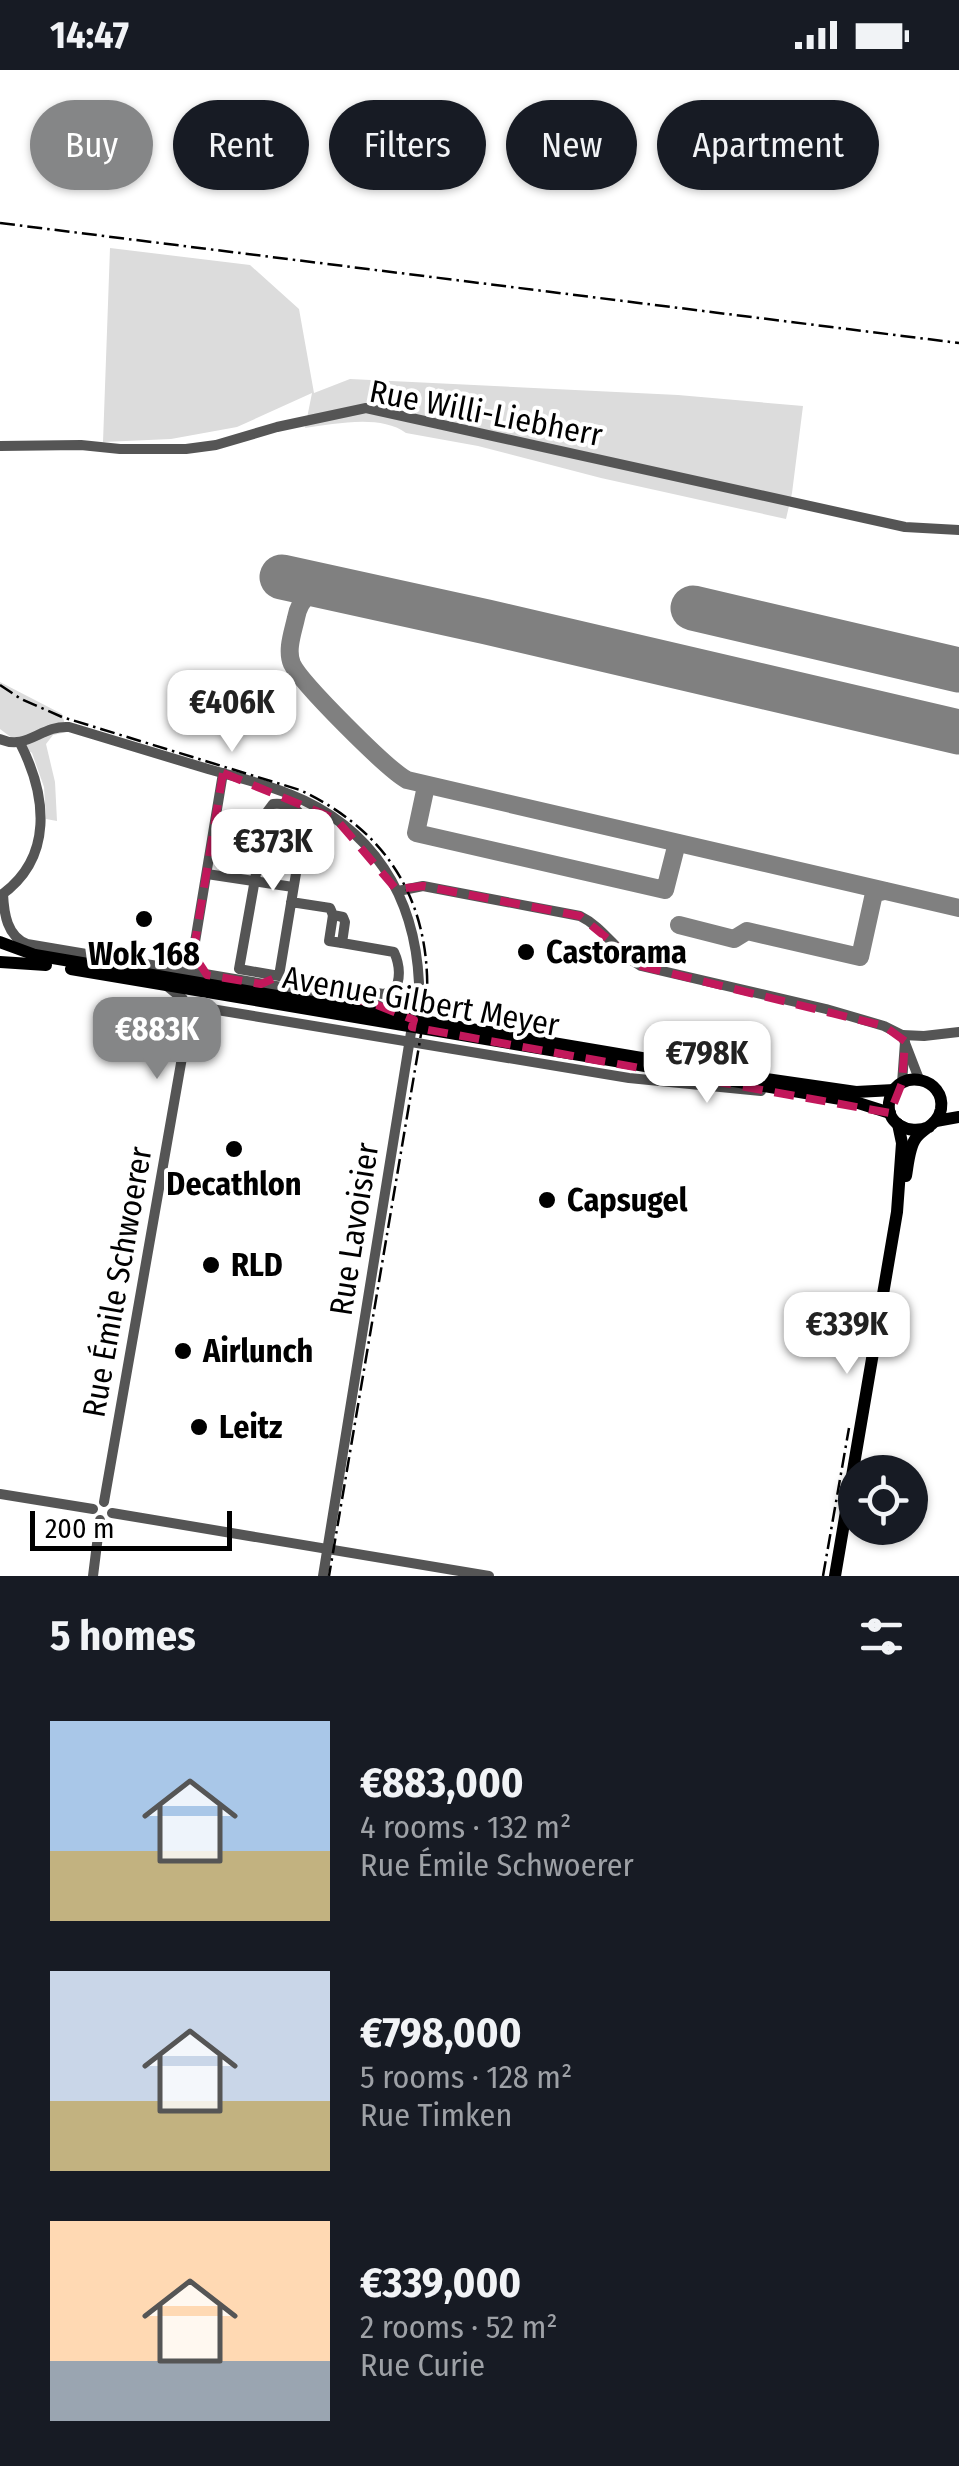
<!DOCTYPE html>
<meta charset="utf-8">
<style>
:root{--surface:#171b24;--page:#242831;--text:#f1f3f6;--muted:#9ea1a6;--accent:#858687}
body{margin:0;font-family:"Fira Sans Condensed",sans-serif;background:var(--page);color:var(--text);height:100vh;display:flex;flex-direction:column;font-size:38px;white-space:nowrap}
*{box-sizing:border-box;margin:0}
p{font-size:32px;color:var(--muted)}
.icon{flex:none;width:55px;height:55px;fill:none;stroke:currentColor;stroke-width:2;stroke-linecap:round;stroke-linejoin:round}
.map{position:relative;height:1506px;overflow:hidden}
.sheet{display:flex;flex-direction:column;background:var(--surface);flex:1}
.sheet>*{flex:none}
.guide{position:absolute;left:30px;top:30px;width:900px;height:90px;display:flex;gap:20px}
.fabs{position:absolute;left:838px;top:1385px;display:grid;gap:20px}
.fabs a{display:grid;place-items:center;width:90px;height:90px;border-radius:50%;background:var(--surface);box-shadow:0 2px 8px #0004;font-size:50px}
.scale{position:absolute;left:30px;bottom:25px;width:202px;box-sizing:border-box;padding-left:10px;border:5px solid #000;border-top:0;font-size:28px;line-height:35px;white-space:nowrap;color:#000;-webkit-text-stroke:8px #fff;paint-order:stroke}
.price{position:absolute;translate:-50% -85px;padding:0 22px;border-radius:20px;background:#fff;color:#222;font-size:32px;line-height:65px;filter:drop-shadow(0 2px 5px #0008)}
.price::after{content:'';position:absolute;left:50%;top:60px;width:30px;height:22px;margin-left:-15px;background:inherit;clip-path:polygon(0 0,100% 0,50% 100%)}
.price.active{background:var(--accent);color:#fff}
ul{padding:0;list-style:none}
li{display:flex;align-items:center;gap:30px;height:250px;padding:0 50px}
li span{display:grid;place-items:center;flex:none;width:280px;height:200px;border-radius:0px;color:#555}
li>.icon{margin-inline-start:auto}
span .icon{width:120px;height:120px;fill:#fffc;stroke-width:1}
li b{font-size:42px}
h2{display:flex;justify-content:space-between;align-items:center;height:120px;padding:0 50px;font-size:42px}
.chip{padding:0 35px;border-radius:45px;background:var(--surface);box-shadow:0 2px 8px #0004;font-size:35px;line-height:90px}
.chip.active{background:var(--accent);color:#fff}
.status{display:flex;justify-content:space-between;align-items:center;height:70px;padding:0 50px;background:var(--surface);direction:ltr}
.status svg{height:28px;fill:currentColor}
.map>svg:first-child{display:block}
</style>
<div class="status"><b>14:47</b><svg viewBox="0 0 49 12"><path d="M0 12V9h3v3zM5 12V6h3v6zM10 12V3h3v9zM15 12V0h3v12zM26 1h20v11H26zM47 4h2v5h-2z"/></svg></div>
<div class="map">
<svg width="959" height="1506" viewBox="0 0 959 1506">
<rect width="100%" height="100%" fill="#fff"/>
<g fill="#dcdcdc">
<path d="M110 178 250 195 299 239 314 323 350 309 678 325 803 336 792 423 786 449 601 408 478 376 406 363C380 344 335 354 305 358L312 323 237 357 171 369 103 372Z"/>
<path d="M0 612 62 644 67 662 53 665 46 674 55 712 57 751 46 749 44 717 32 683 0 659Z"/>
</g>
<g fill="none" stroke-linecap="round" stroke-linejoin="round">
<g stroke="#808080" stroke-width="18">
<path d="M334 518C313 518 300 527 296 548 293 562 286 580 292 594 301 613 387 699 407 710L959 838"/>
<path d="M426 716 416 763 665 820 677 773"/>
<path d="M679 855 734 869 747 861 860 887 873 828 876 823 884 821"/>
</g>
<g stroke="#808080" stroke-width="45">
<path d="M282 507 487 552 959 662"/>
<path d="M693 538 959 600"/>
</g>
<g stroke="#555" stroke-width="10">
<path d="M0 376 81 375 120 379H186L216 375 277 357 366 338 905 457 959 460"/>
<path d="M0 669C27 681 41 655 69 657 115 671 162 685 208 699 235 707 263 713 289 724 373 757 415 826 419 913L323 1506"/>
<path d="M207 804 293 817"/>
<path d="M398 821 423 816 580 846C605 858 617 884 641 896L826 939 884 956 902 965 919 1009"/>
<path d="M3 824C4 844 7 866 27 874L300 920 377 935 395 943"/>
<path d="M0 826C54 788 47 726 20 673"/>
<path d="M333 845 329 871 342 873"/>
<path d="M193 884 223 703"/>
<path d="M279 906 305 749C295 737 289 733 273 734L267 742 239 899 383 924 394 921C401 910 400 895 394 882L342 873 345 852 343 847 333 845 330 838 291 832"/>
<path d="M167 916 183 929 190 942"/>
<path d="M190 942 199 937 629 1008 761 1021"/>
<path d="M902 965 924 966 959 962"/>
<path d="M902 1013 905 972"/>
<path d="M0 1424 93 1439"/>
<path d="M104 1432 190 942"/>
<path d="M112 1443 489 1506"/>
<path d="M93 1506 100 1450"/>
</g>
<g stroke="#000" stroke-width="12">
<path d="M0 872 35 885 766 1009 856 1022 894 1020"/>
<path d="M0 892 46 895"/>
<path d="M71 899 852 1031 890 1043"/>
<path d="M936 1051 959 1047"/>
<path d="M906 1106C908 1095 909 1077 916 1068 924 1057 938 1055 941 1039 946 1008 899 997 890 1028 883 1053 909 1066 929 1057"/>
<path d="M835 1506 897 1142 902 1073 898 1054"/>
</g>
<g stroke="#000" stroke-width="2.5" stroke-dasharray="15 5 2.5 5" stroke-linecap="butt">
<path d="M0 153 959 273"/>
<path d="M0 615 21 629 62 647 300 720C388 761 431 832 427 929L329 1506"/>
<path d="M823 1506 849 1358"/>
</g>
</g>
<path fill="none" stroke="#c2185b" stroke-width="8" stroke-dasharray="20 12" stroke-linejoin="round" d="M223 703 336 749 396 819 423 816 580 846 641 896 884 956 905 971 902 1013 890 1043 412 957 414 950 377 935 277 907 261 914 207 905 193 884Z"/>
<g fill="#000" stroke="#fff" stroke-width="4">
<circle cx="144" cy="849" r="10"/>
<circle cx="526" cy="882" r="10"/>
<circle cx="234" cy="1079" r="10"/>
<circle cx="547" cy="1130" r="10"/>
<circle cx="211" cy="1195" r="10"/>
<circle cx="183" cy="1281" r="10"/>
<circle cx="199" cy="1357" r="10"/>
</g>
<g text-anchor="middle" stroke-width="8" stroke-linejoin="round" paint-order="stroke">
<g font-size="32" fill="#000" stroke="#fff">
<text transform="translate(486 343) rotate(11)" y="11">Rue Willi-Liebherr</text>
<text transform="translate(421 931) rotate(10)" y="11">Avenue Gilbert Meyer</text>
<text transform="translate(354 1159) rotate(-81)" y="11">Rue Lavoisier</text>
<text transform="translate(117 1212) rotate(-80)" y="11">Rue Émile Schwoerer</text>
</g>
<g font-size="32" font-weight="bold" fill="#000" stroke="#fff" text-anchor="start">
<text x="546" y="893">Castorama</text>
<text x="144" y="895" text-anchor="middle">Wok 168</text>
<text x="234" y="1125" text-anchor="middle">Decathlon</text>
<text x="567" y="1141">Capsugel</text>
<text x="231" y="1206">RLD</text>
<text x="203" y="1292">Airlunch</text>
<text x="219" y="1368">Leitz</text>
</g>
</g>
</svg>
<div class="fabs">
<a><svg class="icon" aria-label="locate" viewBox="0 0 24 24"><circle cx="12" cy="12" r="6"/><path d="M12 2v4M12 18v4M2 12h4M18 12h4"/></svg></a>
</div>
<div class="scale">200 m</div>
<b class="price" style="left:232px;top:685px">€406K</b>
<b class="price" style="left:273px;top:824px">€373K</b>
<b class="price active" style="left:157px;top:1012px">€883K</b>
<b class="price" style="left:707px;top:1036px">€798K</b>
<b class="price" style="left:847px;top:1307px">€339K</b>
<div class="guide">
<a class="chip active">Buy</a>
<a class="chip">Rent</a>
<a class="chip">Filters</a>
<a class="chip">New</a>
<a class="chip">Apartment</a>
</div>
</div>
<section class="sheet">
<h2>5 homes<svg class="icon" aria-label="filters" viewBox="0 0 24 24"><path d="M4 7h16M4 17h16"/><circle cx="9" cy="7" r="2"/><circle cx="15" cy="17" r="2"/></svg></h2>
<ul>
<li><span style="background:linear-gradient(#a9c7e8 65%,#c2b280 0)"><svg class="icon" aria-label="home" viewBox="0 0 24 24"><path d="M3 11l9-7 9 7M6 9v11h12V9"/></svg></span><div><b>€883,000</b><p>4 rooms · 132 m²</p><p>Rue Émile Schwoerer</p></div></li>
<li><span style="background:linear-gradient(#c9d6e8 65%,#c2b280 0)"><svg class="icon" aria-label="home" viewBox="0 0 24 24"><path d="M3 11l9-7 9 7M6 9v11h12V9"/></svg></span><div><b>€798,000</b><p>5 rooms · 128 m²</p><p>Rue Timken</p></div></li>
<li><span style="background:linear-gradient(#ffd9b3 70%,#9aa5b1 0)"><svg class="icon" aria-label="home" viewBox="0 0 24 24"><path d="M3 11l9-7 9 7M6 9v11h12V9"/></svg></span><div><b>€339,000</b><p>2 rooms · 52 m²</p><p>Rue Curie</p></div></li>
</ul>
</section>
